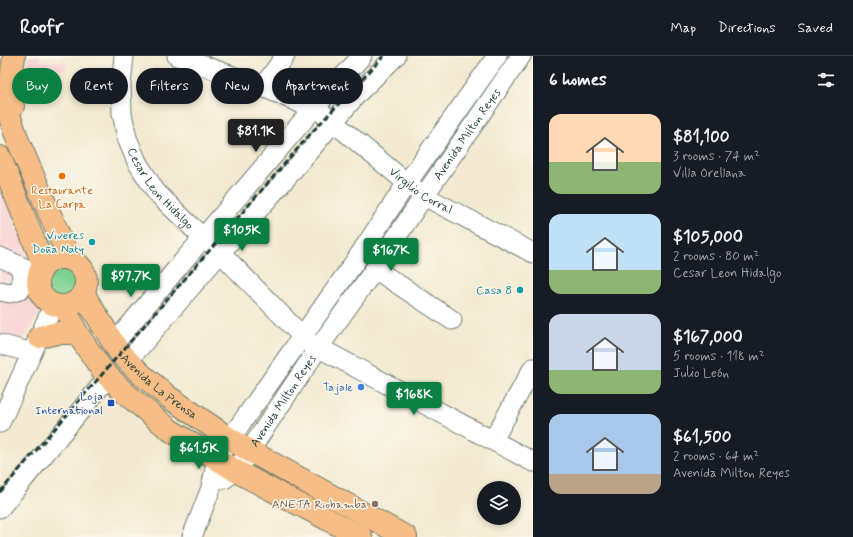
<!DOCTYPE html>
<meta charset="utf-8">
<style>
:root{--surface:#171b24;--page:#20242c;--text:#f1f3f6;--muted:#9ea1a6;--line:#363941;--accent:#0b8043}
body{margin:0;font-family:Mynerve,sans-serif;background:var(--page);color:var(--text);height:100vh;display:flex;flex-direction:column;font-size:15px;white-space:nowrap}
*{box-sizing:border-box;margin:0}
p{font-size:13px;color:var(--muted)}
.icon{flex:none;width:22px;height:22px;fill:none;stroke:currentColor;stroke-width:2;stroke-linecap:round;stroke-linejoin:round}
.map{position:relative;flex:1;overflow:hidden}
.panel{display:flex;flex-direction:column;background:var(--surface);width:320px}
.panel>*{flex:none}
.guide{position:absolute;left:12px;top:12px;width:380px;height:36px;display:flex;gap:8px}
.controls{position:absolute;left:477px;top:425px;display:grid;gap:8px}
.controls a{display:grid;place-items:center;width:44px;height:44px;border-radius:50%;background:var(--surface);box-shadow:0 2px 6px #0003;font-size:20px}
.price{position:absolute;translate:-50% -34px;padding:0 9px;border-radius:4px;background:var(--accent);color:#fff;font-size:13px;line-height:26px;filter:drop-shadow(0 1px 2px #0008)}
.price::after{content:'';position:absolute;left:50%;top:24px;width:12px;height:9px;margin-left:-6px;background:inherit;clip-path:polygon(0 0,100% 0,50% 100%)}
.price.active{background:#222;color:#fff}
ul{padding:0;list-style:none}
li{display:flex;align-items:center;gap:12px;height:100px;padding:0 16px}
li span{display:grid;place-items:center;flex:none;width:112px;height:80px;border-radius:12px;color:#555}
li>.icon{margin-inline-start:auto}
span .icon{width:48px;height:48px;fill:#fffc;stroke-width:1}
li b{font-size:17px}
h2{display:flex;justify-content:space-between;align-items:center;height:48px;padding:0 16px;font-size:17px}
.chip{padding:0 14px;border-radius:18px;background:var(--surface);box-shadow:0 2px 6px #0003;font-size:14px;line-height:36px}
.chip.active{background:var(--accent);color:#fff}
header{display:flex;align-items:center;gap:24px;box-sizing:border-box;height:56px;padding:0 20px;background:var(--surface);border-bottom:1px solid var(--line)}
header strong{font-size:19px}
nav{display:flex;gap:22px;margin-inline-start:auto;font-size:14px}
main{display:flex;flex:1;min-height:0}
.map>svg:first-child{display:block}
</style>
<header>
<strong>Roofr</strong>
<nav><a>Map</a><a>Directions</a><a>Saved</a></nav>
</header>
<main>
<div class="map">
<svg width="533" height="481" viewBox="0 0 533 481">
<rect width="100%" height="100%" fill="#fbf7ec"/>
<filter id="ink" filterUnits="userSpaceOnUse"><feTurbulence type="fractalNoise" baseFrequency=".025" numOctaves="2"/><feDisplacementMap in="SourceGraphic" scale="8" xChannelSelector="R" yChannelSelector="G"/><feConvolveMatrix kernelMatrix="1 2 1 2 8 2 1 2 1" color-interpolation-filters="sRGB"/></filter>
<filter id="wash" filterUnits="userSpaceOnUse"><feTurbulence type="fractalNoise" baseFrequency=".012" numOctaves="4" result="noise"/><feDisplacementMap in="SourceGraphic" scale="16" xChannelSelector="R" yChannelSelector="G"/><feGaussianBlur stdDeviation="0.9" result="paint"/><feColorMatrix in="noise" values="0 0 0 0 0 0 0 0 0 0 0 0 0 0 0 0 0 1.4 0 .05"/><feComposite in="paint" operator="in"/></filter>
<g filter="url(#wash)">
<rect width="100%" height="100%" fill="#f3e9d0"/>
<g fill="#f7cfd2">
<path d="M29 0H40V5L66 6V14L26 12Z"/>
<path d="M0 130 28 193 23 210V225L31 243 40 255 23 285 0 279Z"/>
</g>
<path fill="#7fd192" stroke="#4f8763" d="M59 205C63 205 69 206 72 207 85 214 84 232 75 240 73 242 71 243 69 244 64 243 56 243 50 241 42 238 40 223 44 215 47 210 54 206 59 205Z"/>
</g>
<g filter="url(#ink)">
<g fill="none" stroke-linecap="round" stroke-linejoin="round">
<g stroke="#69796b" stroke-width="21">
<g id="minor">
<path id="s1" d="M124 0 121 29 122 57 127 82 137 106 156 136 203 182 213 189 302 280 310 287 533 406"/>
<path id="s2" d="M177 0 263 31 321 56 407 127 424 140 533 197"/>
<path d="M263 31 285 0"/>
<path d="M0 201 2 202 31 215"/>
<path d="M375 213 452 264"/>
<path d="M0 235 10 237 20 234 22 229 21 211"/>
<path d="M0 288 32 297"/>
<path d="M114 288 173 217 313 53 362 0"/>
<path d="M128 305 220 197 288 120 358 37 396 0"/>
<path d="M0 367 54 248"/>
<path d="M493 384 533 312"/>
<path id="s3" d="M224 423 236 415 319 291 375 213 424 140 521 0"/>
<path d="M0 452 108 321"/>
<path d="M192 481 211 432 217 403 230 383 356 204 407 127 497 0"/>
</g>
</g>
<g stroke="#69796b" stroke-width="24">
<g id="major">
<path d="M0 32 18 85 69 202"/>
<path d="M13 50 10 30 14 0"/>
<path d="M0 101 44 210"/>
<circle cx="62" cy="226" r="24"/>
<path id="s4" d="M83 237 114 288 120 297 142 319 170 342 230 383 250 395 406 481"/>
<path d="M64 250 77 277 102 314 126 338 170 374 236 415 361 481"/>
<path d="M39 281 58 277H77"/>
</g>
</g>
<use href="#minor" stroke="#fff" stroke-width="19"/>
<use href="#major" stroke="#f6be86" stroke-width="22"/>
<path stroke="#1f3d34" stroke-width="3" stroke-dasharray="6 3" stroke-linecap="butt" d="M0 436 313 75 384 0"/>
</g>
</g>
<circle fill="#e8710a" stroke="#fbf7ec" stroke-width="1.5" cx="62" cy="120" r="4"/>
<g fill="#0f9aa8" stroke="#fbf7ec" stroke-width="1.5">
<circle cx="92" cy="186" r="4"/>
<circle cx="520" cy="234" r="4"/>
</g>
<circle fill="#3f7fe0" stroke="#fbf7ec" stroke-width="1.5" cx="361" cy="331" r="4"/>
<rect fill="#1a4fb4" stroke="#fbf7ec" stroke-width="1.5" x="107" y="343" width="8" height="8" rx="2"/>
<circle fill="#8d6e63" stroke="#fbf7ec" stroke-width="1.5" cx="375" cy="448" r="4"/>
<g text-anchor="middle" stroke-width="3" stroke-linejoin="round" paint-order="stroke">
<g font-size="12" fill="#1f3d34" stroke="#fbf7ec">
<text dy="4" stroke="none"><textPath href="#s3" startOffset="423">Avenida Milton Reyes</textPath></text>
<text dy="4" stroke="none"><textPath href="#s1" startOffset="144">Cesar Leon Hidalgo</textPath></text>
<text dy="4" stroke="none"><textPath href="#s2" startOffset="282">Virgilio Corral</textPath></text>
<text dy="4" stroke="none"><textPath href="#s4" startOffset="122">Avenida La Prensa</textPath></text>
<text dy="4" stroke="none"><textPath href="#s3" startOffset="99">Avenida Milton Reyes</textPath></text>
</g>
<g font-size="12" fill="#c56008" stroke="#fbf7ec">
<text x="62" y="138">Restaurante<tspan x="62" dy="14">La Carpa</tspan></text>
</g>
<g font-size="12" fill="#0d838f" stroke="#fbf7ec" text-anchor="end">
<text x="84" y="183">Viveres<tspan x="84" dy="14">Doña Naty</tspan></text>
<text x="512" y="238">Casa 8</text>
</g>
<g font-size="12" fill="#366cbe" stroke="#fbf7ec" text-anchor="end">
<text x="353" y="335">Tajale</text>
</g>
<g font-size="12" fill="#164399" stroke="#fbf7ec" text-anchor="end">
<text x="103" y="344">Loja<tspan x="103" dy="14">International</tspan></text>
</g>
<g font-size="12" fill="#785e54" stroke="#fbf7ec" text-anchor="end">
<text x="367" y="452">ANETA Riobamba</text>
</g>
</g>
</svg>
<div class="controls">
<a><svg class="icon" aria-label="layers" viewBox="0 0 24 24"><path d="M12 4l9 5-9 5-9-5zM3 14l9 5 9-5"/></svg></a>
</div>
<b class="price active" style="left:256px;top:97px">$81.1K</b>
<b class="price" style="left:242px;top:196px">$105K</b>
<b class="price" style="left:391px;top:216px">$167K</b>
<b class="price" style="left:131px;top:242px">$97.7K</b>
<b class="price" style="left:414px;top:360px">$168K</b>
<b class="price" style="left:199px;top:414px">$61.5K</b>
<div class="guide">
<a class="chip active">Buy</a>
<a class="chip">Rent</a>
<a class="chip">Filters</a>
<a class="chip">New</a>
<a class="chip">Apartment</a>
</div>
</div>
<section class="panel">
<h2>6 homes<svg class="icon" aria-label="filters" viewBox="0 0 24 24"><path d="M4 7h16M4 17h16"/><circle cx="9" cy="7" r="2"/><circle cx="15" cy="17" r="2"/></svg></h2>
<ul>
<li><span style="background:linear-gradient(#ffd9b3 60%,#8fb573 0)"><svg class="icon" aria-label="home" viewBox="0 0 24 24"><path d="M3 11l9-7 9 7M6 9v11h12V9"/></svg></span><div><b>$81,100</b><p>3 rooms · 74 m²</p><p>Villa Orellana</p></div></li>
<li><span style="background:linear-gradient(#bfe0f5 70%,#8fb573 0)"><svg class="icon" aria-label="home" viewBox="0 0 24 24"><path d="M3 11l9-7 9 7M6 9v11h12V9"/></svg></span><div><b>$105,000</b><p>2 rooms · 80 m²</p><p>Cesar Leon Hidalgo</p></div></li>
<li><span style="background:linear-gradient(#c9d6e8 70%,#8fb573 0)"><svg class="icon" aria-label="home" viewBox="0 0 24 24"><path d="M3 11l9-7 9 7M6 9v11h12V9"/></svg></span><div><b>$167,000</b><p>5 rooms · 118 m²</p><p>Julio León</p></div></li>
<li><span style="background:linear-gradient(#a9c7e8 75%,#b9a48a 0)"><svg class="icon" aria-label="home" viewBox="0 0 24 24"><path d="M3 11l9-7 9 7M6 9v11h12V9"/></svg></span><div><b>$61,500</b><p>2 rooms · 64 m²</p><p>Avenida Milton Reyes</p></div></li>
</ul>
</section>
</main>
